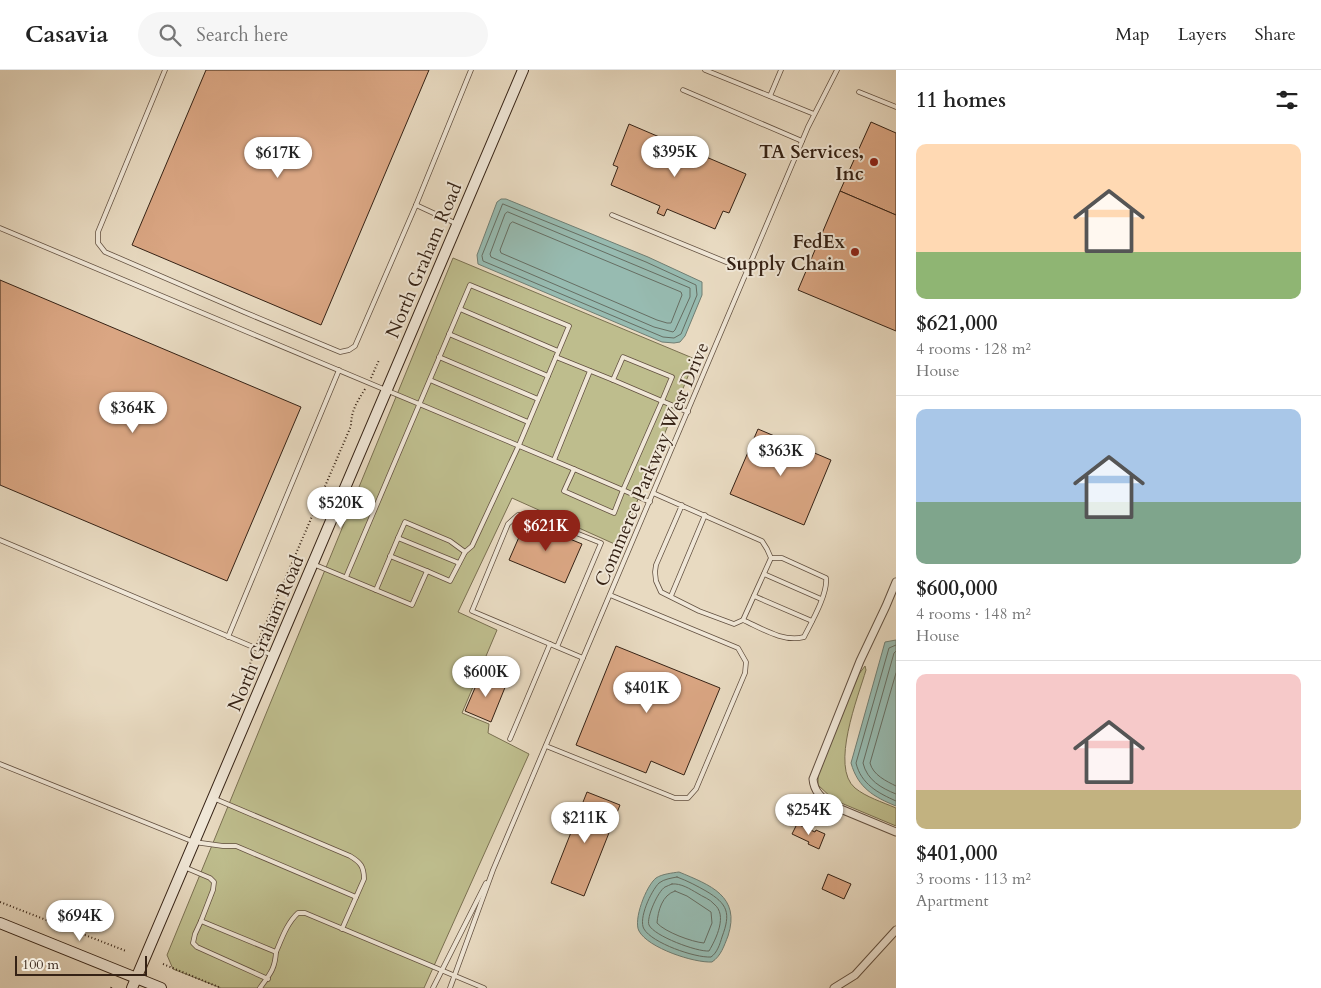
<!DOCTYPE html>
<meta charset="utf-8">
<style>
:root{--surface:#fff;--page:#f6f6f6;--text:#222;--muted:#767676;--line:#e0e0e0;--accent:#8f2418}
body{margin:0;font-family:Cardo,serif;background:var(--page);color:var(--text);height:100vh;display:flex;flex-direction:column;font-size:19px;white-space:nowrap}
*{box-sizing:border-box;margin:0}
p{font-size:16px;color:var(--muted)}
.icon{flex:none;width:28px;height:28px;fill:none;stroke:currentColor;stroke-width:2;stroke-linecap:round;stroke-linejoin:round}
.map{position:relative;flex:1;overflow:hidden}
.side{display:flex;flex-direction:column;background:var(--surface);width:425px}
.side>*{flex:none}
.scale{position:absolute;left:15px;bottom:12px;width:132px;box-sizing:border-box;padding-left:5px;border:2px solid #352215;border-top:0;font-size:14px;line-height:18px;white-space:nowrap;color:#352215;-webkit-text-stroke:4px #f0e7d7;paint-order:stroke}
.price{position:absolute;translate:-50% -42px;padding:0 11px;border-radius:18px;background:#fff;color:#222;font-size:16px;line-height:32px;filter:drop-shadow(0 1px 2px #0008)}
.price::after{content:'';position:absolute;left:50%;top:30px;width:15px;height:11px;margin-left:-8px;background:inherit;clip-path:polygon(0 0,100% 0,50% 100%)}
.price.on{background:var(--accent);color:#fff}
ul{padding:0;list-style:none}
li{display:grid;align-content:center;gap:10px;height:265px;padding:0 20px}
li+li{border-top:1px solid var(--line)}
li span{display:grid;place-items:center;height:155px;border-radius:10px;color:#555}
li>.icon{margin-inline-start:auto}
span .icon{width:90px;height:90px;fill:#fffc;stroke-width:1}
li b{font-size:21px}
h2{display:flex;justify-content:space-between;align-items:center;height:60px;padding:0 20px;font-size:21px}
header{display:flex;align-items:center;gap:30px;box-sizing:border-box;height:70px;padding:0 25px;background:var(--surface);border-bottom:1px solid var(--line)}
header strong{font-size:24px}
nav{display:flex;gap:28px;margin-inline-start:auto;font-size:18px}
.search{width:350px;height:45px;background:var(--page);display:flex;align-items:center;gap:12px;box-sizing:border-box;padding:0 18px;border-radius:28px;color:var(--muted);font-size:19px}
main{display:flex;flex:1;min-height:0}
.map>svg:first-child{display:block}
</style>
<header>
<strong>Casavia</strong>
<div class="search"><svg class="icon" aria-label="search" viewBox="0 0 24 24"><circle cx="10" cy="10" r="6"/><path d="M15 15l6 6"/></svg>Search here</div>
<nav><a>Map</a><a>Layers</a><a>Share</a></nav>
</header>
<main>
<div class="map">
<svg width="896" height="918" viewBox="0 0 896 918">
<rect width="100%" height="100%" fill="#e8dac1"/>
<filter id="stains"><feTurbulence type="fractalNoise" baseFrequency=".004" numOctaves="4"/><feColorMatrix values="0 0 0 0 .2 0 0 0 0 .09 0 0 0 0 .02 0 0 0 .5 -.17"/></filter>
<radialGradient id="worn" r=".72"><stop offset=".6" stop-color="#630" stop-opacity="0"/><stop offset="1" stop-color="#630" stop-opacity=".3"/></radialGradient>
<g fill="#bebd8d" stroke="#7a7051">
<path d="M453 188 695 289 619 476 512 428 458 542 497 560 462 643 489 654 488 663 529 684 424 918H221L173 899 167 885Z"/>
<path d="M865 596 866 600C858 627 830 697 855 718 866 727 882 732 896 738V756L834 730 818 715V701L859 604Z"/>
</g>
<g fill="#97bbb1" stroke="#707e73">
<path d="M501 129H506L648 187 702 212V225L685 266 680 272 674 273 662 272 478 194 477 185 497 132Z"/>
<path d="M896 570V736C874 727 858 718 851 693L885 572Z"/>
<path d="M679 802C710 815 741 826 728 866 724 876 721 886 712 892 694 893 648 878 639 861 633 850 646 816 656 808 662 804 672 803 679 802Z"/>
</g>
<g fill="none" stroke-linecap="round" stroke-linejoin="round">
<g stroke="#666e63" stroke-width="1">
<path d="M503 134 646 192 696 215 697 225 681 264 674 268 663 267 483 191 482 186Z"/>
<path d="M508 142 690 218V227L675 260 673 262 654 257 491 187 490 184 505 144Z"/>
<path d="M513 152 681 222 682 225 671 253H667L657 250 501 183 500 180 510 154Z"/>
<path d="M896 575 889 578 856 693C861 714 878 723 896 731"/>
<path d="M896 581 894 583 863 693C867 710 881 718 896 724"/>
<path d="M896 603 870 693C873 705 886 711 896 716"/>
<path d="M677 807C688 811 697 816 706 821 728 834 731 843 722 867 720 874 717 883 711 887 695 888 652 873 644 859 638 849 651 821 659 813 664 809 672 808 677 807Z"/>
<path d="M672 814C681 813 690 819 697 823 703 827 710 829 714 834 728 845 716 869 709 881 697 882 654 866 649 855 646 848 658 821 665 817 667 816 670 815 672 814Z"/>
<path d="M675 821 687 826 711 842 712 853 704 873C692 872 665 862 657 853 658 841 662 825 675 821Z"/>
</g>
</g>
<g fill="#daa683" stroke="#352215">
<path d="M206 0H429L321 255 132 175Z"/>
<path d="M871 52 896 63V145L840 121Z"/>
<path d="M629 54 746 104 729 143 723 141 715 159 667 139 664 146 657 143 660 136 611 115 618 97 613 95Z"/>
<path d="M840 121 896 145V261L798 220Z"/>
<path d="M0 210 301 337 227 511 0 415Z"/>
<path d="M758 359 831 390 804 455 730 424Z"/>
<path d="M526 451 582 474 565 513 509 490Z"/>
<path d="M616 576 720 618 684 705 651 691 646 703 576 675Z"/>
<path d="M481 604 506 615 491 652 465 641Z"/>
<path d="M587 722 620 735 584 826 551 813Z"/>
<path d="M797 754 815 762 816 760 825 764 819 779 808 774 809 772 792 764Z"/>
<path d="M828 804 851 814 844 829 822 819Z"/>
</g>
<g fill="none" stroke-linecap="round" stroke-linejoin="round">
<g stroke="#625040" stroke-width="5.5">
<g id="lane">
<path d="M165 0 98 162V173L105 182 244 242 340 282 349 280 355 276 416 135 455 153"/>
<path d="M705 0 814 44"/>
<path d="M683 20 802 71"/>
<path d="M859 22 896 37"/>
<path d="M770 26 781 0"/>
<path d="M416 135 471 0"/>
<path d="M612 145 748 201"/>
<path d="M0 158 574 399"/>
<path d="M460 239 558 281"/>
<path d="M449 264 548 306"/>
<path d="M439 287 538 329"/>
<path d="M623 287 672 307 662 331 613 310Z"/>
<path d="M430 310 528 352"/>
<path d="M554 390 590 301"/>
<path d="M574 399 623 420 614 443 564 421Z"/>
<path d="M653 423C690 439 726 455 762 471L767 479 771 488 743 550 734 554 699 541 661 522 656 511 655 502 656 495 682 435"/>
<path d="M650 432 623 420 662 331 688 342"/>
<path d="M398 468 405 452 450 471 465 482"/>
<path d="M0 470 272 585"/>
<path d="M390 486 427 501"/>
<path d="M313 494 412 535 427 501 450 511 465 482 472 476 519 375 556 287 613 310"/>
<path d="M764 504 821 529"/>
<path d="M346 507 470 215 569 256 556 287"/>
<path d="M376 520 398 468 459 493"/>
<path d="M671 526 705 445"/>
<path d="M754 526 812 551"/>
<path d="M743 550C761 558 784 573 804 567 811 553 828 524 826 508L782 488H771"/>
<path d="M228 567 339 300"/>
<path d="M557 577 601 473 531 445H518L508 454 472 541 583 588"/>
<path d="M510 669 550 574"/>
<path d="M546 676 675 728H688L696 719 745 603 746 592 738 578 610 525"/>
<path d="M0 694 194 772 223 776H236L356 827"/>
<path d="M213 728 350 786C360 792 364 796 364 809L342 859"/>
<path d="M184 797 210 808 214 812 213 820 201 851 276 882C282 868 287 853 298 843H305L484 918"/>
<path d="M201 851 195 864 193 873 197 877 268 909"/>
<path d="M260 918C269 905 275 900 276 882"/>
<path d="M433 918 486 813"/>
<path d="M450 918 493 800 808 57 837 0"/>
</g>
</g>
<g stroke="#625040" stroke-width="9">
<g id="street">
<path d="M896 512 886 536 860 591 813 709C814 722 822 728 831 735L896 762"/>
<path d="M834 918 855 905 896 860"/>
</g>
</g>
<g stroke="#352215" stroke-width="12">
<g id="secondary">
<path d="M0 853 161 918"/>
<path d="M132 918 523 0"/>
</g>
</g>
<g stroke="#352215" stroke-width="2" stroke-dasharray="1 2.5" stroke-linecap="butt">
<path d="M371 308 379 290"/>
<path d="M257 574 351 356C351 341 357 332 365 319"/>
<path d="M249 597 254 583"/>
<path d="M0 832 126 881"/>
<path d="M163 894 221 918"/>
<path d="M111 918 112 916"/>
</g>
<use href="#lane" stroke="#f0e7d7" stroke-width="4"/>
<use href="#street" stroke="#f0e7d7" stroke-width="7"/>
<use href="#secondary" stroke="#f0e7d7" stroke-width="10"/>
</g>
<g fill="#8f2418" stroke="#f0e7d7" stroke-width="2">
<circle cx="874" cy="92" r="5"/>
<circle cx="855" cy="182" r="5"/>
</g>
<g text-anchor="middle" stroke-width="4" stroke-linejoin="round" paint-order="stroke">
<g font-size="19" font-weight="bold" fill="#352215" stroke="#f0e7d7" text-anchor="end">
<text x="864" y="88">TA Services,<tspan x="864" dy="22">Inc</tspan></text>
<text x="845" y="178">FedEx<tspan x="845" dy="22">Supply Chain</tspan></text>
</g>
<g font-size="19" fill="#352215" stroke="#f0e7d7">
<text transform="translate(423 190) rotate(-67)" y="7">North Graham Road</text>
<text transform="translate(651 394) rotate(-67)" y="7">Commerce Parkway West Drive</text>
<text transform="translate(265 563) rotate(-67)" y="7">North Graham Road</text>
</g>
</g>
<rect width="100%" height="100%" filter="url(#stains)"/>
<rect width="100%" height="100%" fill="url(#worn)"/>
</svg>
<div class="scale">100 m</div>
<b class="price" style="left:675px;top:108px">$395K</b>
<b class="price" style="left:278px;top:109px">$617K</b>
<b class="price" style="left:133px;top:364px">$364K</b>
<b class="price" style="left:781px;top:407px">$363K</b>
<b class="price" style="left:341px;top:459px">$520K</b>
<b class="price on" style="left:546px;top:482px">$621K</b>
<b class="price" style="left:486px;top:628px">$600K</b>
<b class="price" style="left:647px;top:644px">$401K</b>
<b class="price" style="left:809px;top:766px">$254K</b>
<b class="price" style="left:585px;top:774px">$211K</b>
<b class="price" style="left:80px;top:872px">$694K</b>
</div>
<section class="side">
<h2>11 homes<svg class="icon" aria-label="filters" viewBox="0 0 24 24"><path d="M4 7h16M4 17h16"/><circle cx="9" cy="7" r="2"/><circle cx="15" cy="17" r="2"/></svg></h2>
<ul>
<li><span style="background:linear-gradient(#ffd9b3 70%,#8fb573 0)"><svg class="icon" aria-label="home" viewBox="0 0 24 24"><path d="M3 11l9-7 9 7M6 9v11h12V9"/></svg></span><div><b>$621,000</b><p>4 rooms · 128 m²</p><p>House</p></div></li>
<li><span style="background:linear-gradient(#a9c7e8 60%,#7fa58c 0)"><svg class="icon" aria-label="home" viewBox="0 0 24 24"><path d="M3 11l9-7 9 7M6 9v11h12V9"/></svg></span><div><b>$600,000</b><p>4 rooms · 148 m²</p><p>House</p></div></li>
<li><span style="background:linear-gradient(#f6c9c9 75%,#c2b280 0)"><svg class="icon" aria-label="home" viewBox="0 0 24 24"><path d="M3 11l9-7 9 7M6 9v11h12V9"/></svg></span><div><b>$401,000</b><p>3 rooms · 113 m²</p><p>Apartment</p></div></li>
</ul>
</section>
</main>
